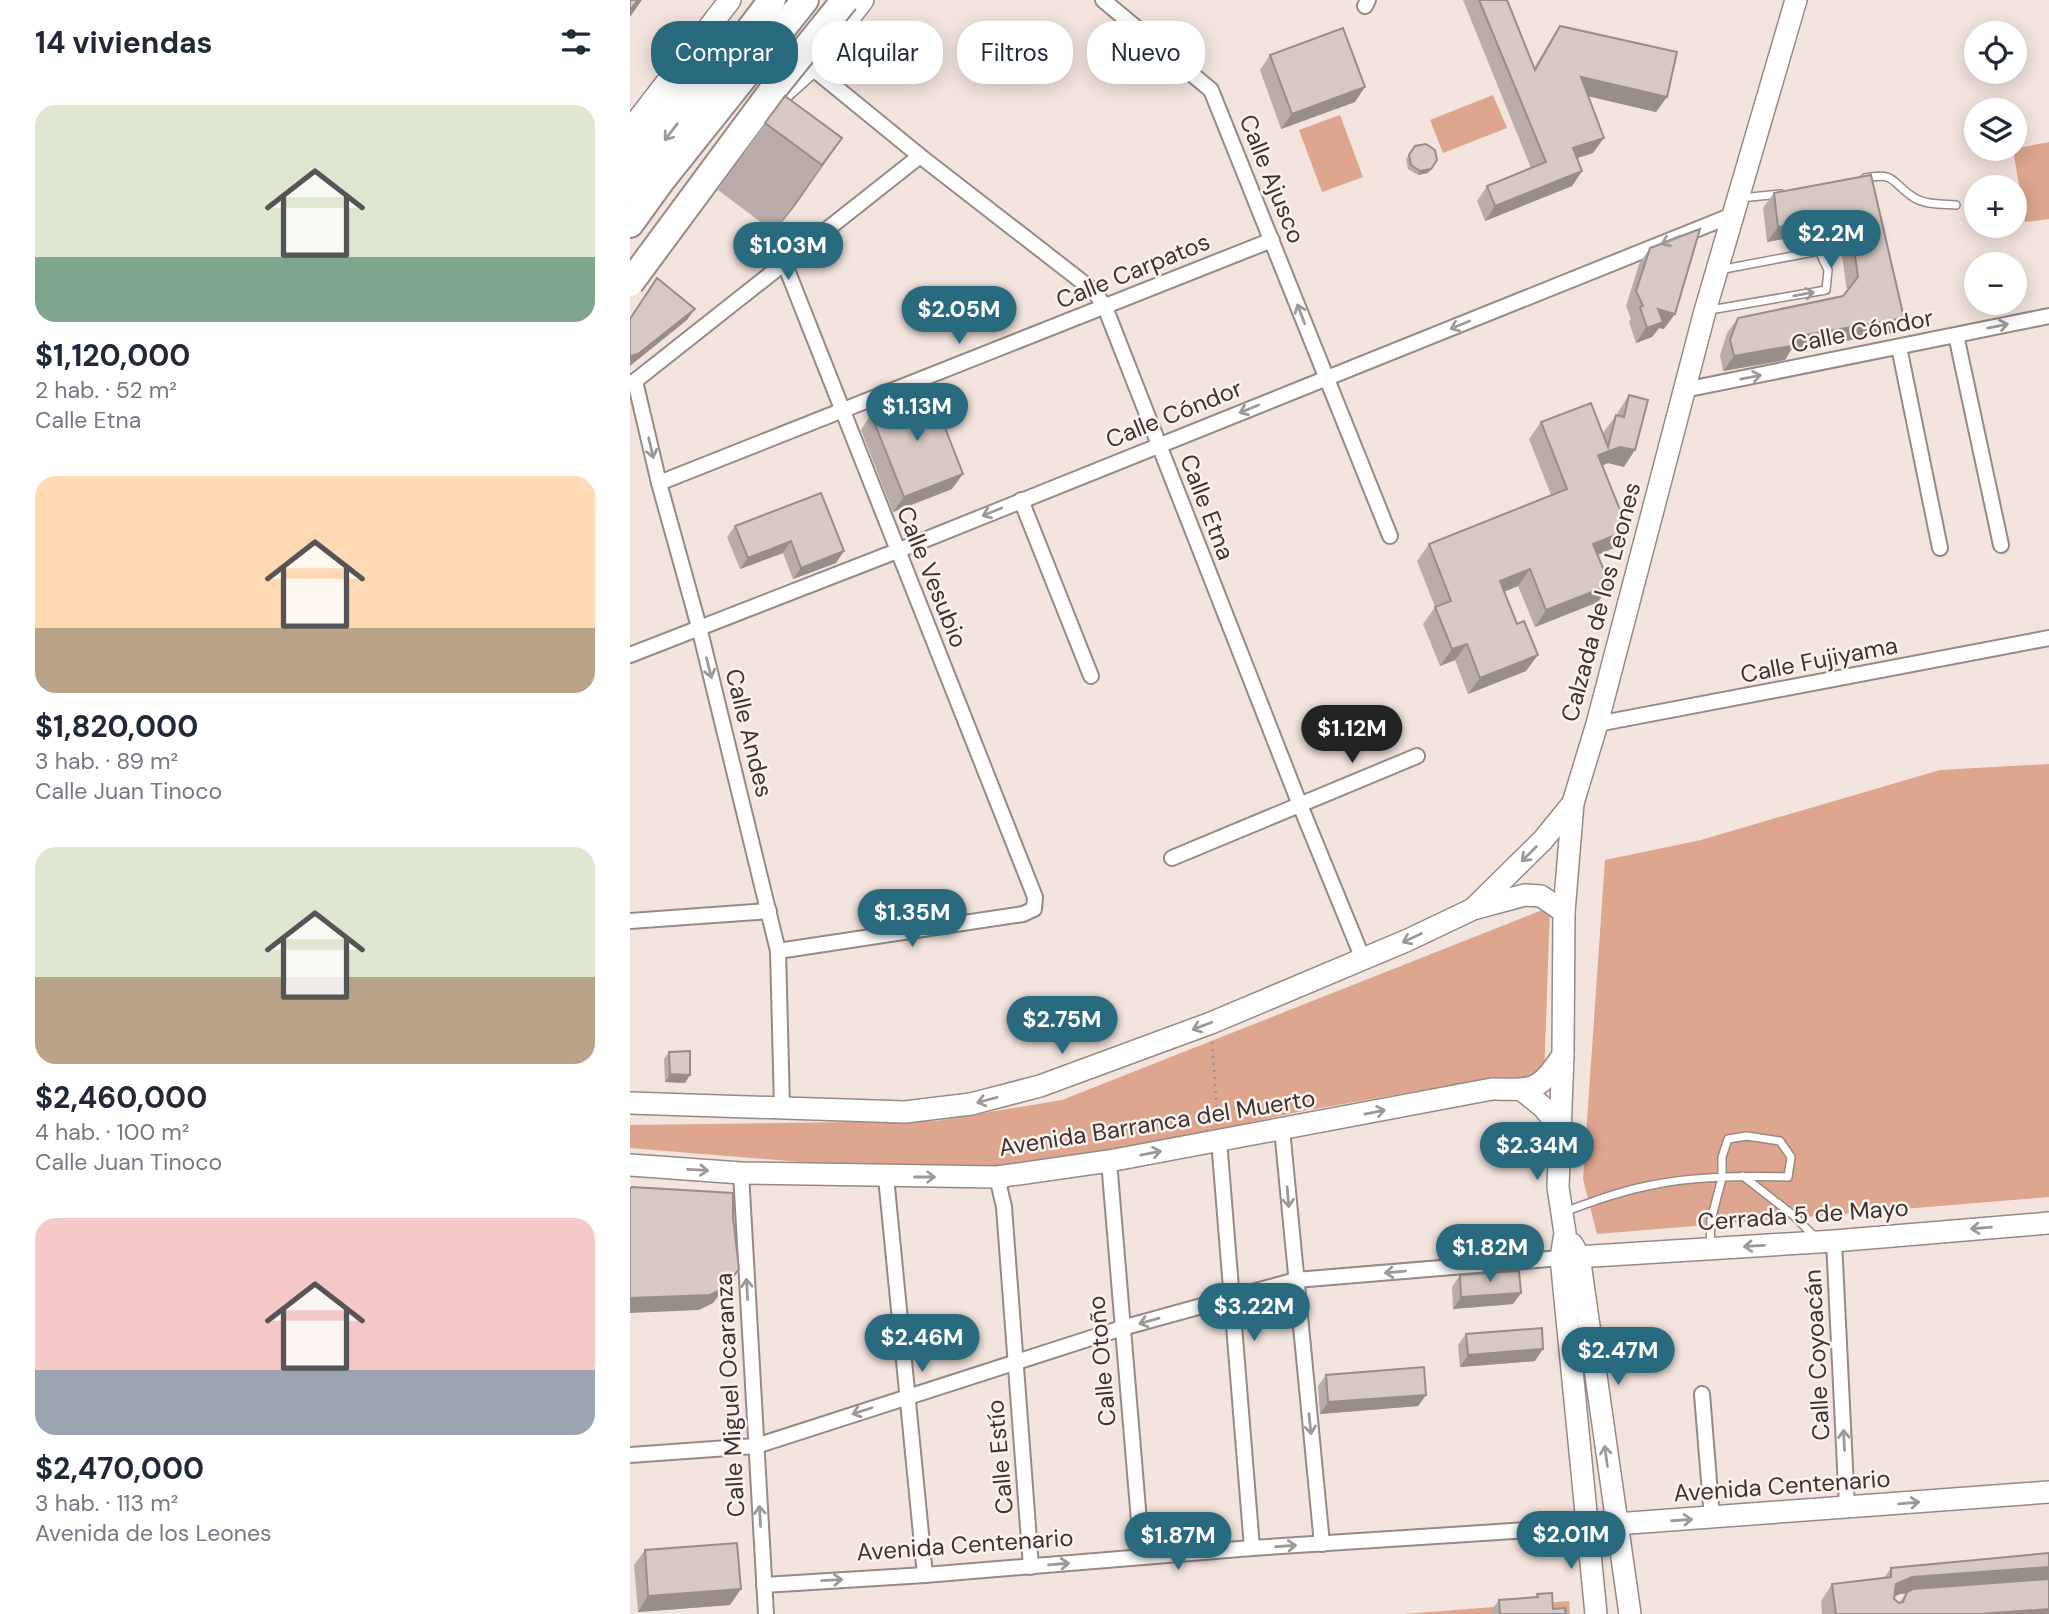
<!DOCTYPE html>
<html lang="es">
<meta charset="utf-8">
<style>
:root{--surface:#fff;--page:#f2f2f3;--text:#1f2937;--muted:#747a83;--accent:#296a7e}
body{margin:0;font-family:"DM Sans",sans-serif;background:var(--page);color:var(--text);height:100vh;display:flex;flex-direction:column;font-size:26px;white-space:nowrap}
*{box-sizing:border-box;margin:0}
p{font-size:23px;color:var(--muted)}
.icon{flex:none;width:38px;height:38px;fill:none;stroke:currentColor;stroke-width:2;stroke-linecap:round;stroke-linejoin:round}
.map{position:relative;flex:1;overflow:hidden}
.drawer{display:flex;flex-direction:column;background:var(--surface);width:630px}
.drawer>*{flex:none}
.banner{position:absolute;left:21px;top:21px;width:665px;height:63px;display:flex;gap:14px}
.buttons{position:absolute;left:1334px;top:21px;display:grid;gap:14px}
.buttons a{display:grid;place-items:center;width:63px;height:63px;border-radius:50%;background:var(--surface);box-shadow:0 4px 18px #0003;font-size:35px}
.price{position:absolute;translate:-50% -60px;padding:0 16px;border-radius:24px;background:var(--accent);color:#fff;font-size:23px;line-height:46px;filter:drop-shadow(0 2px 4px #0008)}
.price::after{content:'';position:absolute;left:50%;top:42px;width:21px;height:16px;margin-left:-10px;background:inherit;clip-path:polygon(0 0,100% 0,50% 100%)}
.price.active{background:#222;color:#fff}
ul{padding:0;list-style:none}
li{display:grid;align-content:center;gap:14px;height:371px;padding:0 35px}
li span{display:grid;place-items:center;height:217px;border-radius:21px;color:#555}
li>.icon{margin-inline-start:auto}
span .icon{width:126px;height:126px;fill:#fffc;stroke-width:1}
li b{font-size:30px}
h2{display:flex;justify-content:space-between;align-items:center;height:84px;padding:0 35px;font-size:30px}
.chip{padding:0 24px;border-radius:28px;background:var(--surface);box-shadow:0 4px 18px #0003;font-size:24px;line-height:63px}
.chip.active{background:var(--accent);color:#fff}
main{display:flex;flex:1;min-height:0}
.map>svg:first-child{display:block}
</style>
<main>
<section class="drawer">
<h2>14 viviendas<svg class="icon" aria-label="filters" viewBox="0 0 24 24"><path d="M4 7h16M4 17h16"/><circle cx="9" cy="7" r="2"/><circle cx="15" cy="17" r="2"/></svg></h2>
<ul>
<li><span style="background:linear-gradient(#dfe7d0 70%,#7fa58c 0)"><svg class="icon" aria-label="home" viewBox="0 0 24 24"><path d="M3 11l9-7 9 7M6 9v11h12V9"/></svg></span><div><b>$1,120,000</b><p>2 hab. · 52 m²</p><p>Calle Etna</p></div></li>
<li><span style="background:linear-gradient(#ffd9b3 70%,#b9a48a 0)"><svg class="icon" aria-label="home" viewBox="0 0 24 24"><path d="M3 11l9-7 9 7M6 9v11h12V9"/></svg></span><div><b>$1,820,000</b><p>3 hab. · 89 m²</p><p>Calle Juan Tinoco</p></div></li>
<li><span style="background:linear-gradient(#dfe7d0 60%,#b9a48a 0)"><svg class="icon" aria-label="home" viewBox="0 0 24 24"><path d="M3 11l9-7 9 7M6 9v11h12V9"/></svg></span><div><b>$2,460,000</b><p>4 hab. · 100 m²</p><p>Calle Juan Tinoco</p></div></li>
<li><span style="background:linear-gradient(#f6c9c9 70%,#9aa5b1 0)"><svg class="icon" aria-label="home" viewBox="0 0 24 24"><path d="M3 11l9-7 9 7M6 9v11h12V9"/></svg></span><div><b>$2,470,000</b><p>3 hab. · 113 m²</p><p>Avenida de los Leones</p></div></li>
</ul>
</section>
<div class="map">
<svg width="1419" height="1614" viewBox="0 0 1419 1614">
<rect width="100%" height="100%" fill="#f3e4de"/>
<g fill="#dea58f">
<path d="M863 95 877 128 813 153 800 120Z"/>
<path d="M710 115 733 177 692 192 669 130Z"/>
<path d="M1419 142V219L1395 222 1383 149Z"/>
<path d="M1419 764V1197L967 1234 953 1179 975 860 1071 840 1310 770Z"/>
<path d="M920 907 914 1078 866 1077 663 1113 482 1153 390 1166 257 1169 0 1148V1125L306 1121 432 1100Z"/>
<path d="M939 1601 940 1614H774Z"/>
</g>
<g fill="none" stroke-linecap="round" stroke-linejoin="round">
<g stroke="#978984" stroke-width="10">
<g id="service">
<path d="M1235 178C1267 172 1260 182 1283 197 1295 205 1312 204 1326 205"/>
<path d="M1111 198 1151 194"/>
<path d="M1080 310 1196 290 1198 270 1189 251 1089 270"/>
<path d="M1113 1176 1163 1215 1187 1239"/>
<path d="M934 1212C961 1202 988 1192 1017 1186 1062 1176 1112 1176 1158 1177L1161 1157 1150 1141 1117 1136 1098 1139 1092 1157V1178L1081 1220 1080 1247"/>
</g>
</g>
<g stroke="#978984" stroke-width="18">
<g id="minor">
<path d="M473 0 581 90 760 536"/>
<path d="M735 6 738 0"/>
<path d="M181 67 290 156 464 291 475 307 670 805 733 959"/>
<path d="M1326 335 1371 545"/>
<path d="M1269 347 1310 548"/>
<path d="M5 381 29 483 69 627 148 951 152 1107"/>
<path d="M5 381 290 156"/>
<path d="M1054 390 1419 316"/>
<path d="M29 483 642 240"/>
<path d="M391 500 461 676"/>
<path d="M0 655 267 551 1105 214"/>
<path d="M967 724 1419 638"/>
<path d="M542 858 787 756"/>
<path d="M0 921 139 911"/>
<path d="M148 951 393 914 404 909 405 897 154 262"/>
<path d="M652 1129 692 1544"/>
<path d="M589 1140 622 1548"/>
<path d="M479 1161 512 1557"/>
<path d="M111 1173 136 1614"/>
<path d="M256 1177 295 1575"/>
<path d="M367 1177 374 1207 401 1567"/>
<path d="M1204 1241 1217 1508"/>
<path d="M1072 1394 1082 1518"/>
<path d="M0 1455 126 1446 492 1328 666 1280 931 1258"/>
<path d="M134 1585 295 1575 622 1548 959 1526"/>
</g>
</g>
<g stroke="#978984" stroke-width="24">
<g id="secondary">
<path d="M151 94 181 67 233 0"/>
<path d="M0 130 100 0"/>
<path d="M844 908 913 840 943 803"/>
<path d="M892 1090 913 1107 930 1128"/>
<path d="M0 1103 275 1112 341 1104 410 1086 581 1023 778 940 843 909 895 895 911 896 934 912"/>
<path d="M0 1165 111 1173 367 1177 479 1161 862 1089C905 1090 909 1091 933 1055"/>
<path d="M942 1244 949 1256 1000 1614"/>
<path d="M931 1258 1204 1241 1419 1223"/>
<path d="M959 1526 1419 1492"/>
<path d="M966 1614 931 1258 935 1233 928 1187 933 1053 934 912 943 803 967 724 1075 311 1166 0"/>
</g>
</g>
<g stroke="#978984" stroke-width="30">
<g id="motorway">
<path d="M0 154 59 80"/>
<path d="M0 188 142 0"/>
<path d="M0 224 31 181 175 0"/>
</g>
</g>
<path stroke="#9a908c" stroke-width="2.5" stroke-dasharray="2 5" stroke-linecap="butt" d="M582 1042 588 1123"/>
<use href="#service" stroke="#fff" stroke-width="7"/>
<use href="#minor" stroke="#fff" stroke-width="14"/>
<use href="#secondary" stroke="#fff" stroke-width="21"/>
<use href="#motorway" stroke="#fff" stroke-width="26"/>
<g stroke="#978984" stroke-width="30" stroke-linecap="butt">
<path id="motorway-bridge" d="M0 283 145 87 215 0"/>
</g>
<use href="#motorway-bridge" stroke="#fff" stroke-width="26"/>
</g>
<g fill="#baada9" fill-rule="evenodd">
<path d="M833 0H877L904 68 920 41 930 26 1026 112 958 96 963 153 947 158 952 171 942 186 855 221 847 201 857 186 901 168Z"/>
<path d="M640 55 725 102 651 129 630 70Z"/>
<path d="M135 123 212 138 165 206 144 232 88 190Z"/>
<path d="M785 146 798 173 788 175 778 169 776 159Z"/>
<path d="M1241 175 1274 318 1263 333 1161 350 1155 360 1093 371 1090 355 1097 333 1108 318 1213 296 1217 291 1211 249 1203 240 1185 233 1137 242 1133 208 1144 193Z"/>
<path d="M1020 248 1034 329 1029 328 1022 337 1006 343 999 322 1001 319 996 306 1009 264Z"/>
<path d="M999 395 994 467 978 463 972 466 986 547 968 555V602L905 627 888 586 874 592 896 671 838 694 825 660 810 666 793 624 805 607 787 561 799 544 921 495 899 439 911 422 974 435V431L987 415 988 412Z"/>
<path d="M269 400 322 489 263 512 231 430 241 414 266 405Z"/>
<path d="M191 493 206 563 163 579 153 553 110 569 97 537 105 526Z"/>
<path d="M39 1052 55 1083 35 1082 34 1059Z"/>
<path d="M830 1275 891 1293 883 1304 823 1309 822 1287Z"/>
<path d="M836 1334 905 1361 830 1367 828 1345Z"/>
<path d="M696 1375 796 1395 788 1406 690 1414 688 1386Z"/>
<path d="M15 1550 100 1605 8 1612 4 1565Z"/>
<path d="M1261 1568 1419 1614H1192L1191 1601 1202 1584 1254 1578ZM1276 1593 1269 1603 1264 1599 1265 1596 1270 1594Z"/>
<path d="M907 1594 923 1609 936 1614H861V1611L869 1600 905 1597Z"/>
</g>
<g fill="#978d89">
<path d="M8 0H12L0 17V10Z"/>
<path d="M951 77 1037 97 1026 112 940 92Z"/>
<path d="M735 87 725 102 651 129 662 114Z"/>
<path d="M212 138 165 206 144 232 192 165Z"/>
<path d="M974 138 963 153 932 163 943 148Z"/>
<path d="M801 169 798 173 788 175 790 171Z"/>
<path d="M952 171 942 186 855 221 865 206Z"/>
<path d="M1196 218 1214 225 1203 240 1185 233 1137 242 1148 227Z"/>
<path d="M65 309 57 320 0 366V356Z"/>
<path d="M1028 309 1045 314 1034 329 1029 328 1022 337 1006 343Z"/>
<path d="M1274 318 1263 333 1161 350 1155 360 1093 371 1104 356 1164 337Z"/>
<path d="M990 447 1005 450 994 467 978 463 956 472 968 455Z"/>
<path d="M333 474 322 489 263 512 274 497Z"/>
<path d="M998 530 986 547 952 561 963 544Z"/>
<path d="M161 541 153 553 110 569 118 558Z"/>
<path d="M214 551 206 563 163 579 171 568Z"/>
<path d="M900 569 888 586 858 598 870 581Z"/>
<path d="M980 585 968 602 905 627 916 610Z"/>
<path d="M837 644 825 660 810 666 822 649Z"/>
<path d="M908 655 896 671 838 694 850 678Z"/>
<path d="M40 1074 60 1075 55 1083 35 1082Z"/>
<path d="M109 1269 83 1303 69 1310 0 1313V1298Z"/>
<path d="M891 1293 883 1304 823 1309 831 1297Z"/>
<path d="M913 1349 905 1361 830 1367 838 1355Z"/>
<path d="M796 1395 788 1406 690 1414 698 1402Z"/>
<path d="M1419 1567V1583L1270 1594 1255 1601 1266 1584 1282 1577Z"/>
<path d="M111 1589 100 1605 8 1612 18 1596Z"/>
<path d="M1419 1609V1614H1350Z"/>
</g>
<g fill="#d8c9c4" stroke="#978d89" stroke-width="2">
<path d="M0 0H8L0 10Z"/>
<path d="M849 0H877L905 70 930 26 1047 52 1037 97 951 77 974 138 943 148 952 171 865 206 857 186 916 162Z"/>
<path d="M713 28 735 87 662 114 640 55Z"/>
<path d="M155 96 212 138 192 165 135 123Z"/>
<path d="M796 144 805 150 807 160 801 169 790 171 781 165 779 155 785 146Z"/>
<path d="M1241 175 1274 318 1164 337 1166 345 1104 356 1100 340 1108 318 1213 296 1228 277 1222 234 1214 225 1196 218 1148 227 1144 193Z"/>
<path d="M1070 229 1045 314 1028 309 1033 322 1017 328 1010 307 1013 306 1006 291 1020 248Z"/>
<path d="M27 278 65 309 8 354 0 356V319Z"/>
<path d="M300 389 333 474 274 497 241 414 270 403 269 400Z"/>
<path d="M999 395 1018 400 1005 450 990 447 968 455 998 530 963 544 980 585 916 610 900 569 870 581 887 624 894 621 908 655 850 678 837 644 822 649 805 607 821 601 799 544 937 489 911 422 961 403 978 447 986 415 994 417Z"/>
<path d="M191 493 214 551 171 568 161 541 118 558 105 526Z"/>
<path d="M60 1051V1075L40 1074 39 1052Z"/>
<path d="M2 1187 103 1193V1217L109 1269 94 1288 80 1295 0 1298V1188Z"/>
<path d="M889 1271 891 1293 831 1297 830 1275Z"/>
<path d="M912 1328 913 1349 838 1355 836 1334Z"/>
<path d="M794 1367 796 1395 698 1402 696 1375Z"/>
<path d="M107 1543 111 1589 18 1596 15 1550Z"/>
<path d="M1419 1553V1567L1282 1577 1266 1584 1264 1599 1269 1603 1273 1602 1277 1592 1283 1589 1419 1579V1609L1350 1614H1206L1202 1584 1261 1577V1568Z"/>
<path d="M922 1593 923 1609 935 1608 936 1614H870L869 1600 908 1597 907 1594Z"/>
</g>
<defs><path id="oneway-shaft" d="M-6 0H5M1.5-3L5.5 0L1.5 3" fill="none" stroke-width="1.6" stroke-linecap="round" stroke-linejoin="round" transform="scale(1.75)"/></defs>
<g stroke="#9c9a98">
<use href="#oneway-shaft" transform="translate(41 132) rotate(127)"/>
<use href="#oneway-shaft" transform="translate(1041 240) rotate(158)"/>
<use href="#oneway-shaft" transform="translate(1174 294) rotate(-10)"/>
<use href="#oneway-shaft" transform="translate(671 314) rotate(-111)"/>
<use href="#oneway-shaft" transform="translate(830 325) rotate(158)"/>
<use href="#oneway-shaft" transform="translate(1368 326) rotate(-11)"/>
<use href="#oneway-shaft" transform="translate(1121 377) rotate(-11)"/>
<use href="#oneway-shaft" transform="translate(619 409) rotate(158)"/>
<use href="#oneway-shaft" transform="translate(21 448) rotate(77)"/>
<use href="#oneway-shaft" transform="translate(362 512) rotate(158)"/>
<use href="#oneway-shaft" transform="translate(79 668) rotate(76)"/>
<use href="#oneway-shaft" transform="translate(899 854) rotate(135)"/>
<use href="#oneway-shaft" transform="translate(782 938) rotate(155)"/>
<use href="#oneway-shaft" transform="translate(572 1026) rotate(159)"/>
<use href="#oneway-shaft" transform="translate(357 1100) rotate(165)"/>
<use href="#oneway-shaft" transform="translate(745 1112) rotate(-11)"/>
<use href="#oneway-shaft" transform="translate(521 1153) rotate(-11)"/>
<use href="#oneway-shaft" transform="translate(68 1170) rotate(3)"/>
<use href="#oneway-shaft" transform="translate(295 1177)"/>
<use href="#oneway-shaft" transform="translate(658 1197) rotate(85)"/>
<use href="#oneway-shaft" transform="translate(1351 1228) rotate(175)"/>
<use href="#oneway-shaft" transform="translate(1124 1246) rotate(177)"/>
<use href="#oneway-shaft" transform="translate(765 1272) rotate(175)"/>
<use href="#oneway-shaft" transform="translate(117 1289) rotate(-93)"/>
<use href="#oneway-shaft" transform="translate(519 1321) rotate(164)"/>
<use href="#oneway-shaft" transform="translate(232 1411) rotate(162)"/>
<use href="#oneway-shaft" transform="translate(680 1424) rotate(84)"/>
<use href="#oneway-shaft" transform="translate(1214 1440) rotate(-93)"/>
<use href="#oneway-shaft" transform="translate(976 1456) rotate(-98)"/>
<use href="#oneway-shaft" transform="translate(1279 1503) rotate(-5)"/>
<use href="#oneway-shaft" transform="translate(130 1516) rotate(-93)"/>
<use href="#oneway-shaft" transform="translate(1052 1520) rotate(-4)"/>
<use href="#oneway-shaft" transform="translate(656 1546) rotate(-4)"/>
<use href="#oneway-shaft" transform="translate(429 1564) rotate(-5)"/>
<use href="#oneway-shaft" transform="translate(202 1580) rotate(-3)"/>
</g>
<g text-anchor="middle" stroke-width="5" stroke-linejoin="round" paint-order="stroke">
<g font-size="24" fill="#3a3432" stroke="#fef2ed">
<text transform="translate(642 179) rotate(68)" y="8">Calle Ajusco</text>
<text transform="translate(503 271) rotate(-22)" y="8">Calle Carpatos</text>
<text transform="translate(1232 331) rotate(-11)" y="8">Calle Cóndor</text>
<text transform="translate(544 414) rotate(-22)" y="8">Calle Cóndor</text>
<text transform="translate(577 507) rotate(69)" y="8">Calle Etna</text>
<text transform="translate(302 577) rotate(68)" y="8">Calle Vesubio</text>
<text transform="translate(971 602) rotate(-75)" y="8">Calzada de los Leones</text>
<text transform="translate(1189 660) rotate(-11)" y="8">Calle Fujiyama</text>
<text transform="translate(119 733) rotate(76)" y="8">Calle Andes</text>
<text transform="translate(527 1123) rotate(-9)" y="8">Avenida Barranca del Muerto</text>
<text transform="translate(1173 1215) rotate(-4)" y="8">Cerrada 5 de Mayo</text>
<text transform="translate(1187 1355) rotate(-93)" y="8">Calle Coyoacán</text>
<text transform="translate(472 1361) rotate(-95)" y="8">Calle Otoño</text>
<text transform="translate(100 1395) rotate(-93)" y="8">Calle Miguel Ocaranza</text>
<text transform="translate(370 1457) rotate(-95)" y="8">Calle Estío</text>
<text transform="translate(1152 1486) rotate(-4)" y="8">Avenida Centenario</text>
<text transform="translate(335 1545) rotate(-4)" y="8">Avenida Centenario</text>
</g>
</g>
</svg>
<div class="buttons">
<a><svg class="icon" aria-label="locate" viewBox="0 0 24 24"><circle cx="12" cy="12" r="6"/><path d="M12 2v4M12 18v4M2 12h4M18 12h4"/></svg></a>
<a><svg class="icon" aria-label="layers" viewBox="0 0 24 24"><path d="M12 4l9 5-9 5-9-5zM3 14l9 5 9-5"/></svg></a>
<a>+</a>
<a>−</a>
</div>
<b class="price" style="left:1201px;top:270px">$2.2M</b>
<b class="price" style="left:158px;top:282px">$1.03M</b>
<b class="price" style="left:329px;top:346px">$2.05M</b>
<b class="price" style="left:287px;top:443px">$1.13M</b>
<b class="price active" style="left:722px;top:765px">$1.12M</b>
<b class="price" style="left:282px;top:949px">$1.35M</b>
<b class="price" style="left:432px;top:1056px">$2.75M</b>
<b class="price" style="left:907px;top:1182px">$2.34M</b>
<b class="price" style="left:860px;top:1284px">$1.82M</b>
<b class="price" style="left:624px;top:1343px">$3.22M</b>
<b class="price" style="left:292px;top:1374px">$2.46M</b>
<b class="price" style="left:988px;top:1387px">$2.47M</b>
<b class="price" style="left:941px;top:1571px">$2.01M</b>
<b class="price" style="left:548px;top:1572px">$1.87M</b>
<div class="banner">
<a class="chip active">Comprar</a>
<a class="chip">Alquilar</a>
<a class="chip">Filtros</a>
<a class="chip">Nuevo</a>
</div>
</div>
</main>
